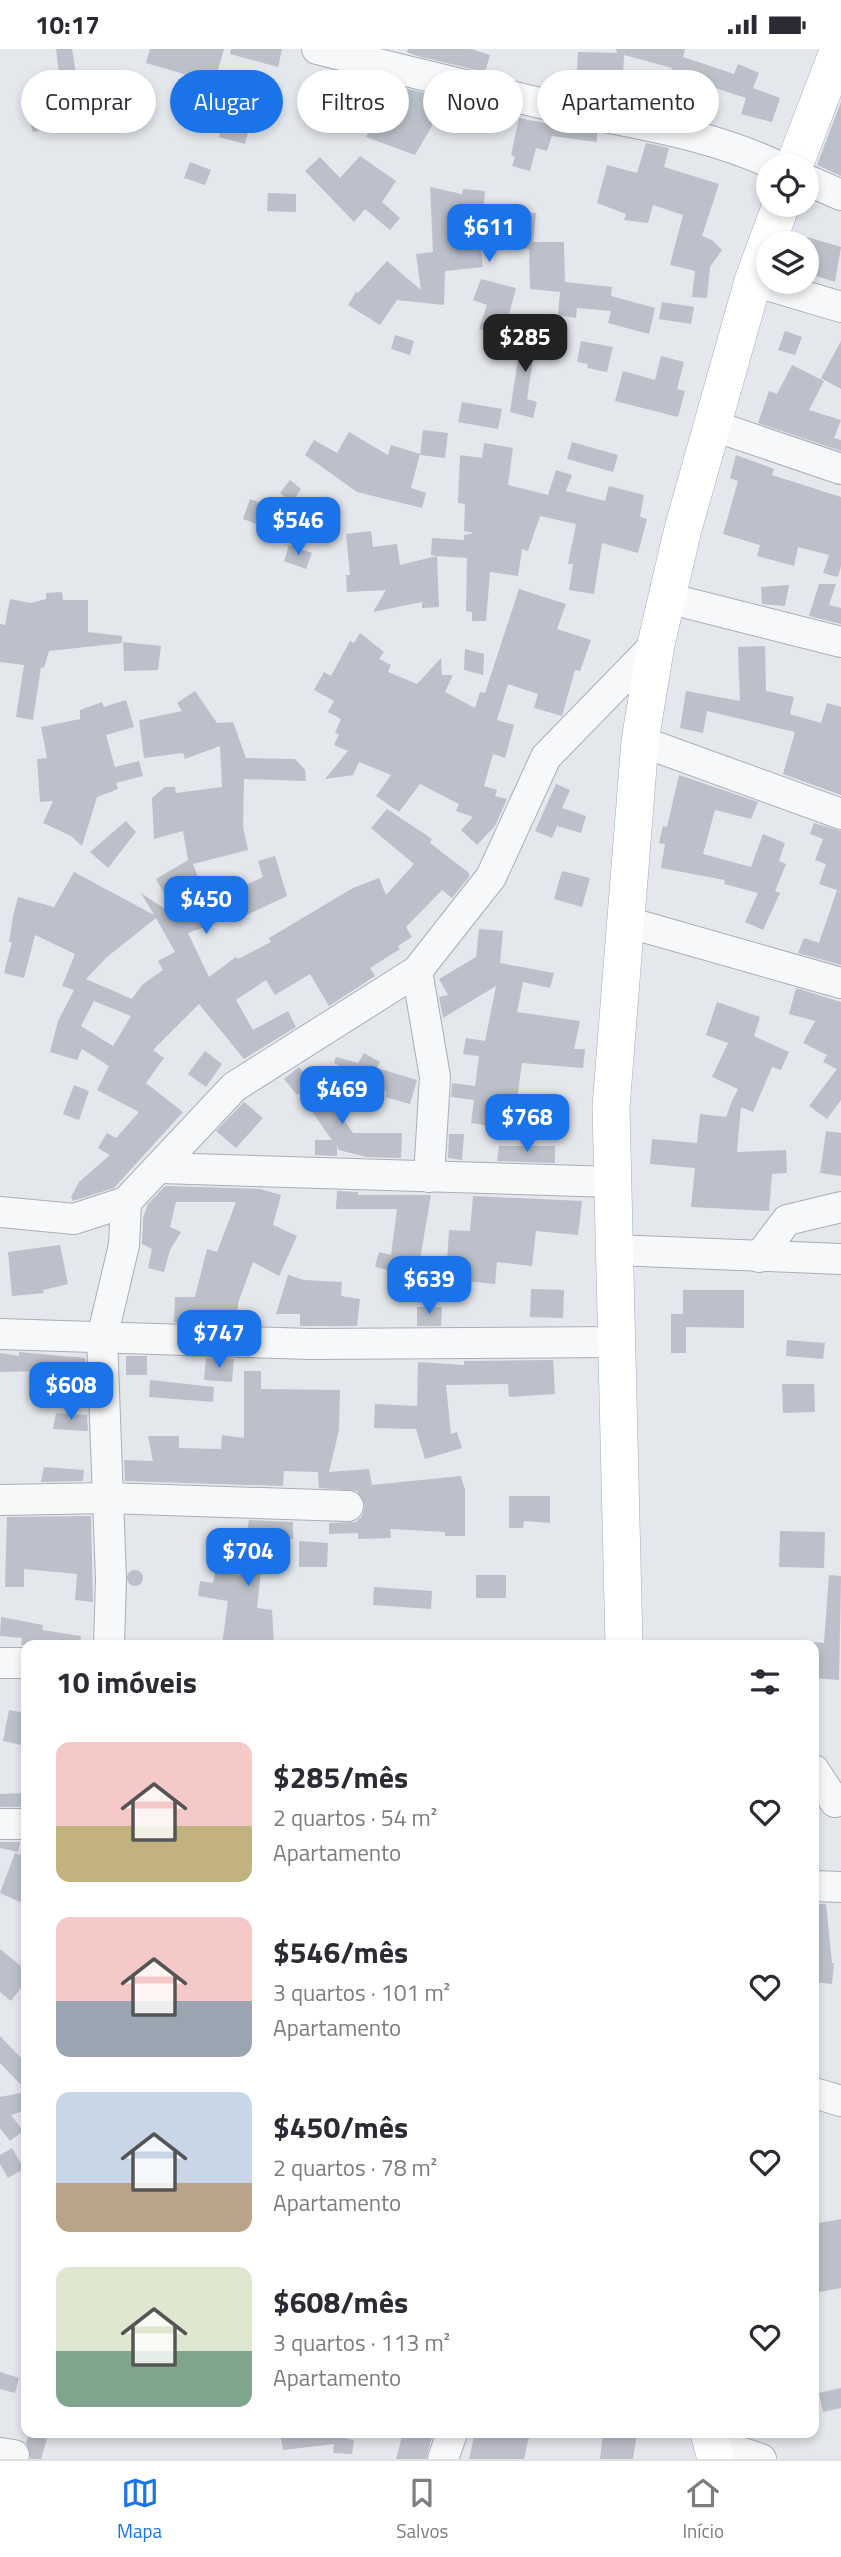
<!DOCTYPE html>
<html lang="pt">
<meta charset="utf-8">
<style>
:root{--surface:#fff;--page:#f7f7f7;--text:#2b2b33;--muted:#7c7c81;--line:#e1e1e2;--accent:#1a73e8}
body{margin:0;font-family:"Titillium Web",sans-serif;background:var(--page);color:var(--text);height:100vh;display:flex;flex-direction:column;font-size:26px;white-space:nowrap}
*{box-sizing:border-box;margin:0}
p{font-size:23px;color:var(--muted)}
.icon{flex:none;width:38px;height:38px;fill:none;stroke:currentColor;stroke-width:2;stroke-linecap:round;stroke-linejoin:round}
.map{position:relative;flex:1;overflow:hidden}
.sheet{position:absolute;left:21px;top:1591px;width:798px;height:798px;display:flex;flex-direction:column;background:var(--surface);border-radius:14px;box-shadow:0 4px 10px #0003}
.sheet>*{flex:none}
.guide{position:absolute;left:21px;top:21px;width:800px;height:63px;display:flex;gap:14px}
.tools{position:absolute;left:756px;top:105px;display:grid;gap:14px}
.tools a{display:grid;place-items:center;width:63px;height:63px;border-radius:50%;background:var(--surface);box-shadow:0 4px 10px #0003;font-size:35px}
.price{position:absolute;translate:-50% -60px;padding:0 16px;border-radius:14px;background:var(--accent);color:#fff;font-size:23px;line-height:46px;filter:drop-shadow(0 2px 4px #0008)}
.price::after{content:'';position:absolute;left:50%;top:42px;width:21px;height:16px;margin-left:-10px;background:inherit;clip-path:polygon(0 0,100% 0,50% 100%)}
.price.active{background:#222;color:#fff}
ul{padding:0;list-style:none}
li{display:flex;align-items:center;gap:21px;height:175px;padding:0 35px}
li span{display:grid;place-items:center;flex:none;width:196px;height:140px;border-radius:14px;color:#555}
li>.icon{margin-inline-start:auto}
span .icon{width:84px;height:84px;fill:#fffc;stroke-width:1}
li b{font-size:30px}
h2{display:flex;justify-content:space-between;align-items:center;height:84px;padding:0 35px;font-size:30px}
.chip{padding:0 24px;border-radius:32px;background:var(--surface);box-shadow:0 4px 10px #0003;font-size:24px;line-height:63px}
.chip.active{background:var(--accent);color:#fff}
.status{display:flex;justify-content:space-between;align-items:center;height:49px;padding:0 35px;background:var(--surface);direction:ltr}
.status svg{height:19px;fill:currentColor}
.dock{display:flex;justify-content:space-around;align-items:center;height:98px;border-top:2px solid var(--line);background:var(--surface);font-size:19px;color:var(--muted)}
.dock a{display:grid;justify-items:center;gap:4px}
.dock .active{color:var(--accent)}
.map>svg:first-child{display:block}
</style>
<div class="status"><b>10:17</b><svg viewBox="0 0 49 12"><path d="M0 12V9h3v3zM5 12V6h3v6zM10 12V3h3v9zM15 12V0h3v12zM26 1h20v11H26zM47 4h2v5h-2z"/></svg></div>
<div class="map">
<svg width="841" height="2410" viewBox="0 0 841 2410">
<rect width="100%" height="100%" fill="#e4e7ec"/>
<g fill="#bbc0ca" fill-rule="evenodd">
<path d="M56 0H72L80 49 62 52Z"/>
<path d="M150 0H224L208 56 188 51 194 28 146 14Z"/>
<path d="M231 0H282L278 18 230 5Z"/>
<path d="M408 0H471L490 6 485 23 417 7 407 3Z"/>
<path d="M616 0H685L683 8 734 25 738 15 759 24 753 39 780 49 772 73 741 65 746 49 694 32 684 66 661 59 672 19 624 6 623 24H596V35H576L578 3 617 4Z"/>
<path d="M354 27 429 45 451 55 436 76 433 75 415 106 366 88 372 76 369 75 380 41 352 31Z"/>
<path d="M94 40 117 45 114 64 91 60Z"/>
<path d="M841 53V127L817 116Z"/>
<path d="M227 57 253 64 245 95 219 88Z"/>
<path d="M45 59 51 79 33 83 27 63Z"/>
<path d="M519 69 597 84V93L552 87 547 102 536 99 530 122 512 117 515 108 511 106Z"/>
<path d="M646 94 669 99 664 118 719 135 702 187 712 191 722 201 710 218 707 249 692 248 695 222 670 216 683 166 653 156 648 174 624 171 626 165 597 154 607 116 637 124Z"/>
<path d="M360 107 396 132 382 153 400 169 390 181 365 160 354 173 305 122 320 108 340 129Z"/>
<path d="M190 113 211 121 205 136 184 129Z"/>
<path d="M430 138 462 145 463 140 485 142 483 165 519 169 520 163 536 164 533 193H564L565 233 612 238 611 247 655 259 649 285 608 274 611 262 577 259 576 269 558 266 560 243 530 240 529 200 480 194 483 218 445 222 444 256 397 251 380 276 348 256 356 243 358 244 387 212 421 241 416 205 433 203Z"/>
<path d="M268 144 296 145V163L267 162Z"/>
<path d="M807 188 841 198 835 233 807 224Z"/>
<path d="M481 230 516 239 503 288 479 280 487 256 473 251Z"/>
<path d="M662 253 694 258 691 275 659 270Z"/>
<path d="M523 277 537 279 538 309H533L527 350 537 353 533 369 510 363Z"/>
<path d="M785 282 802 288 795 306 778 301Z"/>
<path d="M395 286 414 292 410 306 391 300Z"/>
<path d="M581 292 613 298 607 323 587 319 588 315 577 313Z"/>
<path d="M841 292V340L821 329Z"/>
<path d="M661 307 684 313 677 340 685 342 678 368 615 352 623 322 655 331Z"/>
<path d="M792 316 824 332 809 361 841 371 834 389 841 391V402L758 374 769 342 777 345Z"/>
<path d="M462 353 502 360 498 380 458 373Z"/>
<path d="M423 381 448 384 445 409 420 406Z"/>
<path d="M349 383 388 406 391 396 420 405 411 439 426 444 422 459 357 443 305 406 314 391 337 404Z"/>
<path d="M572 393 618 406 613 423 567 410Z"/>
<path d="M484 394 513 399 508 436 548 446 556 421 572 426 566 442 605 452 609 437 644 446 640 468 647 470 638 504 602 494 594 545 569 541 573 515H568L576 475 540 467 528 502 522 500 518 527 490 523 486 572H472V563L466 562 467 509 437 507 439 558 422 559V553L373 563 386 541 347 543 346 526H350L346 485 371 482 373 498 397 495 400 516 437 507 431 506 432 489 464 491V486L474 484 464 482 465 455 458 454 460 406 482 409Z"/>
<path d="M736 406 774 420 772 426 841 448V517L838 528 823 524 829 506 798 498 794 517 757 507 760 496 723 485 738 432 730 429Z"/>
<path d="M290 431 301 440 292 453 280 444Z"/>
<path d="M250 450 264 455 257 475 243 470Z"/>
<path d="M289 496 312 504 306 520 284 512Z"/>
<path d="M819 535H836L829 556 841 559V575L809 567Z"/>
<path d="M789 536 785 557 762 555 761 538Z"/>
<path d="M519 540 566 555 557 580 591 591 580 622 575 621 562 667 534 659 538 645 508 635 497 671 514 676 505 709 493 705 484 737 497 741 495 747 507 750 495 777 477 796 461 781 473 768 456 762 459 755 420 735 399 763 376 747 391 726 359 713 353 726 325 730 348 702 334 696 339 685 335 684 341 670 328 663 334 652 314 641 324 623 331 627 350 592 354 594 360 584 384 603 379 610 391 616 388 623 417 635 441 609 442 626H453L445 643 475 659 480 643 485 644Z"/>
<path d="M62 543 63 551H88V583L122 587V594L49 602 44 619 41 618 33 671 16 668 24 616 0 613V575L5 576 10 550 31 554 46 550V544Z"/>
<path d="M123 593 161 597 158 621 124 622Z"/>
<path d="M765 597 766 642 794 648 790 665 821 674 827 654 841 658V746L783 725 795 683 707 662 703 684 680 679 686 642 740 652 738 598Z"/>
<path d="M465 600 484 605 483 626 464 621Z"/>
<path d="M195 642 217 674 233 673 246 709 295 710 305 721 306 732 244 730 243 778 248 801 193 815 208 854 263 828 258 812 275 807 287 847 234 872 232 868 188 884 209 928 236 908 238 910 271 893 269 889 353 839 379 829 386 846 414 815 371 779 387 760 432 790 430 794 469 824V828L452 849 442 841 406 878 412 888 398 897 400 900 370 919 375 927 329 957 310 925 275 946 266 931 236 951 253 981 288 962 296 978 244 1010 199 955 153 1001 164 1009 146 1034 183 1063 114 1139 73 1152 71 1148 79 1133 110 1106 98 1099 107 1084 116 1089 139 1063 97 1041 109 1017 82 1000 77 1011 50 1003 58 972 74 941 62 937 75 905 35 886 24 929 4 924 12 893H9L13 867 18 848 54 858 74 823 154 866 141 844 177 868 156 830 188 811 183 782 154 790 152 749 165 738H175L176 744 222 738 220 697 185 710 183 704 144 709 139 671 182 662 177 654ZM156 869 175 903 158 912 163 921 142 936 132 950 86 930 107 908ZM94 952 131 967 113 997 81 977Z"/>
<path d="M126 651 134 678 106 686 115 718 139 712 143 727 116 734 118 740 97 748 82 797 71 787 43 774 53 752 40 753 37 710 47 709 41 678 80 670V661L102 653 104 658Z"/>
<path d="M679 726 758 753 751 770 715 761 703 805 751 818 763 785 785 794 779 812 786 815 775 842 780 844 763 881 745 873 758 844 724 835 725 831 661 819 665 795 659 794 663 777 667 778Z"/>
<path d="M556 735 570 741 562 759 586 767 581 784 557 777 552 789 535 782Z"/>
<path d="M126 772 136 783 108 819 90 803Z"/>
<path d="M814 774 841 782V916L798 904 804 889 819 894 837 841 819 835 826 815 815 811 823 790 810 785Z"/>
<path d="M562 822 590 829 582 858 554 850Z"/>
<path d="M479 880 503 882 500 914 554 924 550 939 523 933 517 963 580 972 574 1000H585L583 1019 522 1014 513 1080 471 1074 474 1051 451 1048 452 1034 475 1037 479 1007 463 1005 466 989 485 992 496 937 443 969 439 948 448 946 439 930 476 908Z"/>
<path d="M796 939 841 953V1051L827 1070 809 1057 837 1020 823 1013 827 1006 803 994 815 972 789 965Z"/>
<path d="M717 953 760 968 754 987 789 1003 781 1021 772 1018 753 1063 741 1058 737 1103 786 1101 787 1124 772 1125 769 1162 691 1158 695 1119 650 1115 652 1090 697 1094 700 1065 726 1068 732 1052 738 1040 712 1028 728 994 706 986Z"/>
<path d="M205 1002 222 1015 206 1038 188 1025Z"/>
<path d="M364 1004 380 1013 377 1019 417 1031 410 1055 385 1048 387 1043 334 1014 336 1008 358 1014Z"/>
<path d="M299 1018 330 1057 333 1055 353 1084H402L401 1109 367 1108 339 1101 337 1097V1107L315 1106V1091H332L299 1044 297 1046 284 1030Z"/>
<path d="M74 1036 89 1042 79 1071 63 1065Z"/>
<path d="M244 1053 263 1069 236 1099 216 1082Z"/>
<path d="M826 1082 841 1084V1127L820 1124Z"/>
<path d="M449 1085H464L462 1111 448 1109Z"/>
<path d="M499 1097H555V1114L497 1112Z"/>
<path d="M165 1137 260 1140 281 1146 273 1176 297 1187 279 1227 253 1213 238 1254 237 1275 174 1273 175 1248H195L207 1200 217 1203 236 1153H176L170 1178 181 1183 170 1201 164 1223 148 1219 152 1200 142 1195 143 1169 148 1155Z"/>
<path d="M337 1142 358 1143V1146H431L417 1228 375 1218 379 1203 391 1206 397 1160H336Z"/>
<path d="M473 1147 582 1152 578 1186 536 1182 532 1217 497 1213 495 1235 446 1230 449 1181 470 1182Z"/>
<path d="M60 1196 68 1235 43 1241 44 1244 12 1247 8 1203Z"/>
<path d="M288 1226 304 1231 342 1233 341 1247 360 1250 357 1277H300V1265H276Z"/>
<path d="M531 1240 564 1241 563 1269 530 1268Z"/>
<path d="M683 1241H744V1279L686 1278V1304H671V1265H683Z"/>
<path d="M417 1258H442L441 1277H417Z"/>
<path d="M787 1291 825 1294 823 1310 786 1307Z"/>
<path d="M19 1303 85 1309 86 1321 0 1323V1304L19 1307Z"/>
<rect x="126" y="1307" width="21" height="19"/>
<path d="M206 1309 234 1310 232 1333 204 1331Z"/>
<path d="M553 1311 555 1345 509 1348 508 1335 446 1336 451 1385 457 1383 462 1399 425 1410 416 1380 374 1379 375 1355 417 1357 418 1313 464 1316V1312Z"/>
<path d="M244 1322H261V1340L340 1341 339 1381 329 1423 369 1420 372 1436 461 1427 465 1441V1487H445V1483L390 1480 391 1489 358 1490V1484L329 1485V1474L356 1473 362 1467 365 1457 357 1442 319 1439 318 1423 284 1422 283 1437 125 1432 124 1411 153 1412 148 1387H179V1399L221 1400 222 1386 244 1389Z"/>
<path d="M150 1331 214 1338 213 1353 149 1348Z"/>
<path d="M782 1335H814L815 1363 783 1364Z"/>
<path d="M56 1364 87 1366 88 1382 53 1380Z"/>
<path d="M44 1418 84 1421 83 1432 41 1433Z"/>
<path d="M509 1447H550V1474L524 1472 523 1479H509Z"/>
<path d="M91 1467 93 1553 75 1551 77 1525 24 1520V1538H5L7 1468Z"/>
<path d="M249 1471 293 1473V1490H268L269 1510 262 1511 257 1559 272 1561 274 1596H222L228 1552 198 1547 200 1532 213 1534 215 1523 240 1526Z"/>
<path d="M780 1482 825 1483 824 1519 779 1518Z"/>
<path d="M299 1492 328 1494 327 1518H299Z"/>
<circle cx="135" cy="1529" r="8"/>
<rect x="476" y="1526" width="30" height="23"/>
<path d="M829 1526 841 1527 839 1631 814 1629V1593L824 1594Z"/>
<path d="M374 1538 432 1542 431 1560 373 1556Z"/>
<path d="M1 1568 43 1576 42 1581 81 1587 80 1596H21L22 1589 0 1587Z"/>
<path d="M9 1661 26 1664V1697L3 1692Z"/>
<path d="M26 1744V1758H0V1745Z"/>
<path d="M0 1793H20L18 1803 0 1799Z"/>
<path d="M15 1804 26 1808V1839L20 1853 0 1844Z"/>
<path d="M814 1855H826L832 1914H834L832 1935 814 1933Z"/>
<path d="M0 1900 26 1921V1932L11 1952 0 1943Z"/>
<path d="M0 1987 24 2012 26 2041 0 2014Z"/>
<path d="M26 2043V2061L11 2066 23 2082 10 2092 0 2079V2048Z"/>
<path d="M12 2099 24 2120 8 2129 0 2115V2106Z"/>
<path d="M841 2170V2239L814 2244V2175Z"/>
<path d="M0 2323 19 2329 15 2344 0 2340Z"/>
<path d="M841 2339V2359L823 2363 819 2344Z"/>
<path d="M30 2384 47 2390 41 2410H31L26 2394Z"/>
<path d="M280 2384H346L347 2390 354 2391 352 2405 333 2404 334 2395 283 2401Z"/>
<path d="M403 2384H433L426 2410H396Z"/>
<path d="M475 2384H512L529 2388 524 2410H469Z"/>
<path d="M603 2384H637L633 2410H600Z"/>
</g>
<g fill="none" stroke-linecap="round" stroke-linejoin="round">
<g stroke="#a9aeb7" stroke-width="32">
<g id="minor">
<path d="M317 0C398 20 480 40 561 59 634 75 709 84 777 117"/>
<path d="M807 131 841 146"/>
<path d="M753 232 841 258"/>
<path d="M711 376 841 420"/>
<path d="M667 549 841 593"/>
<path d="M640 692 841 765"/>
<path d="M623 872 841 934"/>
<path d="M417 922 435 1028 429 1128"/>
<path d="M160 1119 613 1133"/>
<path d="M0 1163 74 1170 126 1153 234 1038 417 922 491 828 546 708 656 595"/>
<path d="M615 1201 841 1210"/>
<path d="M759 1208 787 1171 841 1158"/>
<path d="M0 1285 311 1295 618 1293"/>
<path d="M0 1451 107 1449 348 1457"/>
<path d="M109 1596 111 1530 102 1289 124 1196 126 1153"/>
<path d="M0 1614H26"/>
<path d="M814 1721 835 1753"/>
<path d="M0 1775H26"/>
<path d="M814 1837 841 1838"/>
<path d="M814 2044 841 2052"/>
<path d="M712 2394 761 2410"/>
<path d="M0 2404 14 2406"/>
<path d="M443 2410 452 2384"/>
</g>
</g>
<g stroke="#a3abb8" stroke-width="38">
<g id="major">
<path d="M794 117 839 0"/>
<path d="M624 1596 611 1058 640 692 656 595 683 480 753 232 781 156"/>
<path d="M709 2384 716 2410"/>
</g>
</g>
<use href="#minor" stroke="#f7f8fa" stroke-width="30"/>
<use href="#major" stroke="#fff" stroke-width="37"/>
</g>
</svg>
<div class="tools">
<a><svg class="icon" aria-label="locate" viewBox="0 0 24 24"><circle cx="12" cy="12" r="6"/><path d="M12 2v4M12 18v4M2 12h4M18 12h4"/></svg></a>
<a><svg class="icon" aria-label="layers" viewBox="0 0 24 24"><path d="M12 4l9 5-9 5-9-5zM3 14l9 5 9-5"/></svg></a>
</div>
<b class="price" style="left:489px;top:215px">$611</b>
<b class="price active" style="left:525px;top:325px">$285</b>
<b class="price" style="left:298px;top:508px">$546</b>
<b class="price" style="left:206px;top:887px">$450</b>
<b class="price" style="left:342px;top:1077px">$469</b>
<b class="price" style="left:527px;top:1105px">$768</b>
<b class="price" style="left:429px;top:1267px">$639</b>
<b class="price" style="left:219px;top:1321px">$747</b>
<b class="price" style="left:71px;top:1373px">$608</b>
<b class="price" style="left:248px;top:1539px">$704</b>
<div class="guide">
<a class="chip">Comprar</a>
<a class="chip active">Alugar</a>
<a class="chip">Filtros</a>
<a class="chip">Novo</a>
<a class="chip">Apartamento</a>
</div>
<section class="sheet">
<h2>10 imóveis<svg class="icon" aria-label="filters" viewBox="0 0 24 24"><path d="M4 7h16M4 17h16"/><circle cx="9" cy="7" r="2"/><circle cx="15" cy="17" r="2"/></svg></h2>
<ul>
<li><span style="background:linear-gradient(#f6c9c9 60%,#c2b280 0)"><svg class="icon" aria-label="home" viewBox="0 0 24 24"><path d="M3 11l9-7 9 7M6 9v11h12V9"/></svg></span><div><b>$285/mês</b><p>2 quartos · 54 m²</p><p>Apartamento</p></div><svg class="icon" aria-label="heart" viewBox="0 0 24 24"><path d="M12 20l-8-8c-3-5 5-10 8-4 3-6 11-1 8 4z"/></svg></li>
<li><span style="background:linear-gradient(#f6c9c9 60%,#9aa5b1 0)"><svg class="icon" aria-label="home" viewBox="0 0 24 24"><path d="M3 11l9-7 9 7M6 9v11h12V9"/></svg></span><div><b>$546/mês</b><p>3 quartos · 101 m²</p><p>Apartamento</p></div><svg class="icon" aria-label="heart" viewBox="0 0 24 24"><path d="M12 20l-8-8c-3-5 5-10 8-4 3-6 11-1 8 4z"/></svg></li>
<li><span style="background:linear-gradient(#c9d6e8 65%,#b9a48a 0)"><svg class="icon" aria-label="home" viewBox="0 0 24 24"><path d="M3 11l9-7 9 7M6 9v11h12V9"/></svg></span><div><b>$450/mês</b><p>2 quartos · 78 m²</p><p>Apartamento</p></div><svg class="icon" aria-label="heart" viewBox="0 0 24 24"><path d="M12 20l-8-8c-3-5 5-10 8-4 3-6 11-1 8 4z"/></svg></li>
<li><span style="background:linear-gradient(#dfe7d0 60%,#7fa58c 0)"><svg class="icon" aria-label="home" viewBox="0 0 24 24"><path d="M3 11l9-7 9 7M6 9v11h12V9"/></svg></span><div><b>$608/mês</b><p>3 quartos · 113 m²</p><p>Apartamento</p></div><svg class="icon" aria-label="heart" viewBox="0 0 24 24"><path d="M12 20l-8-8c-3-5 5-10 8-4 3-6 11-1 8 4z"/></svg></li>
</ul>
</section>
</div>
<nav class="dock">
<a class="active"><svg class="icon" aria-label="map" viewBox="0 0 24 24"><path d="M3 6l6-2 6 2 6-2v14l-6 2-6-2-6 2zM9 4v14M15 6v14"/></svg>Mapa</a>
<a><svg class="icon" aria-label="saved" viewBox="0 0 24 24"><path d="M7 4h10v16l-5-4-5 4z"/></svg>Salvos</a>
<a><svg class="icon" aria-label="home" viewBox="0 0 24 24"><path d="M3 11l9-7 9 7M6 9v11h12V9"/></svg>Início</a>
</nav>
